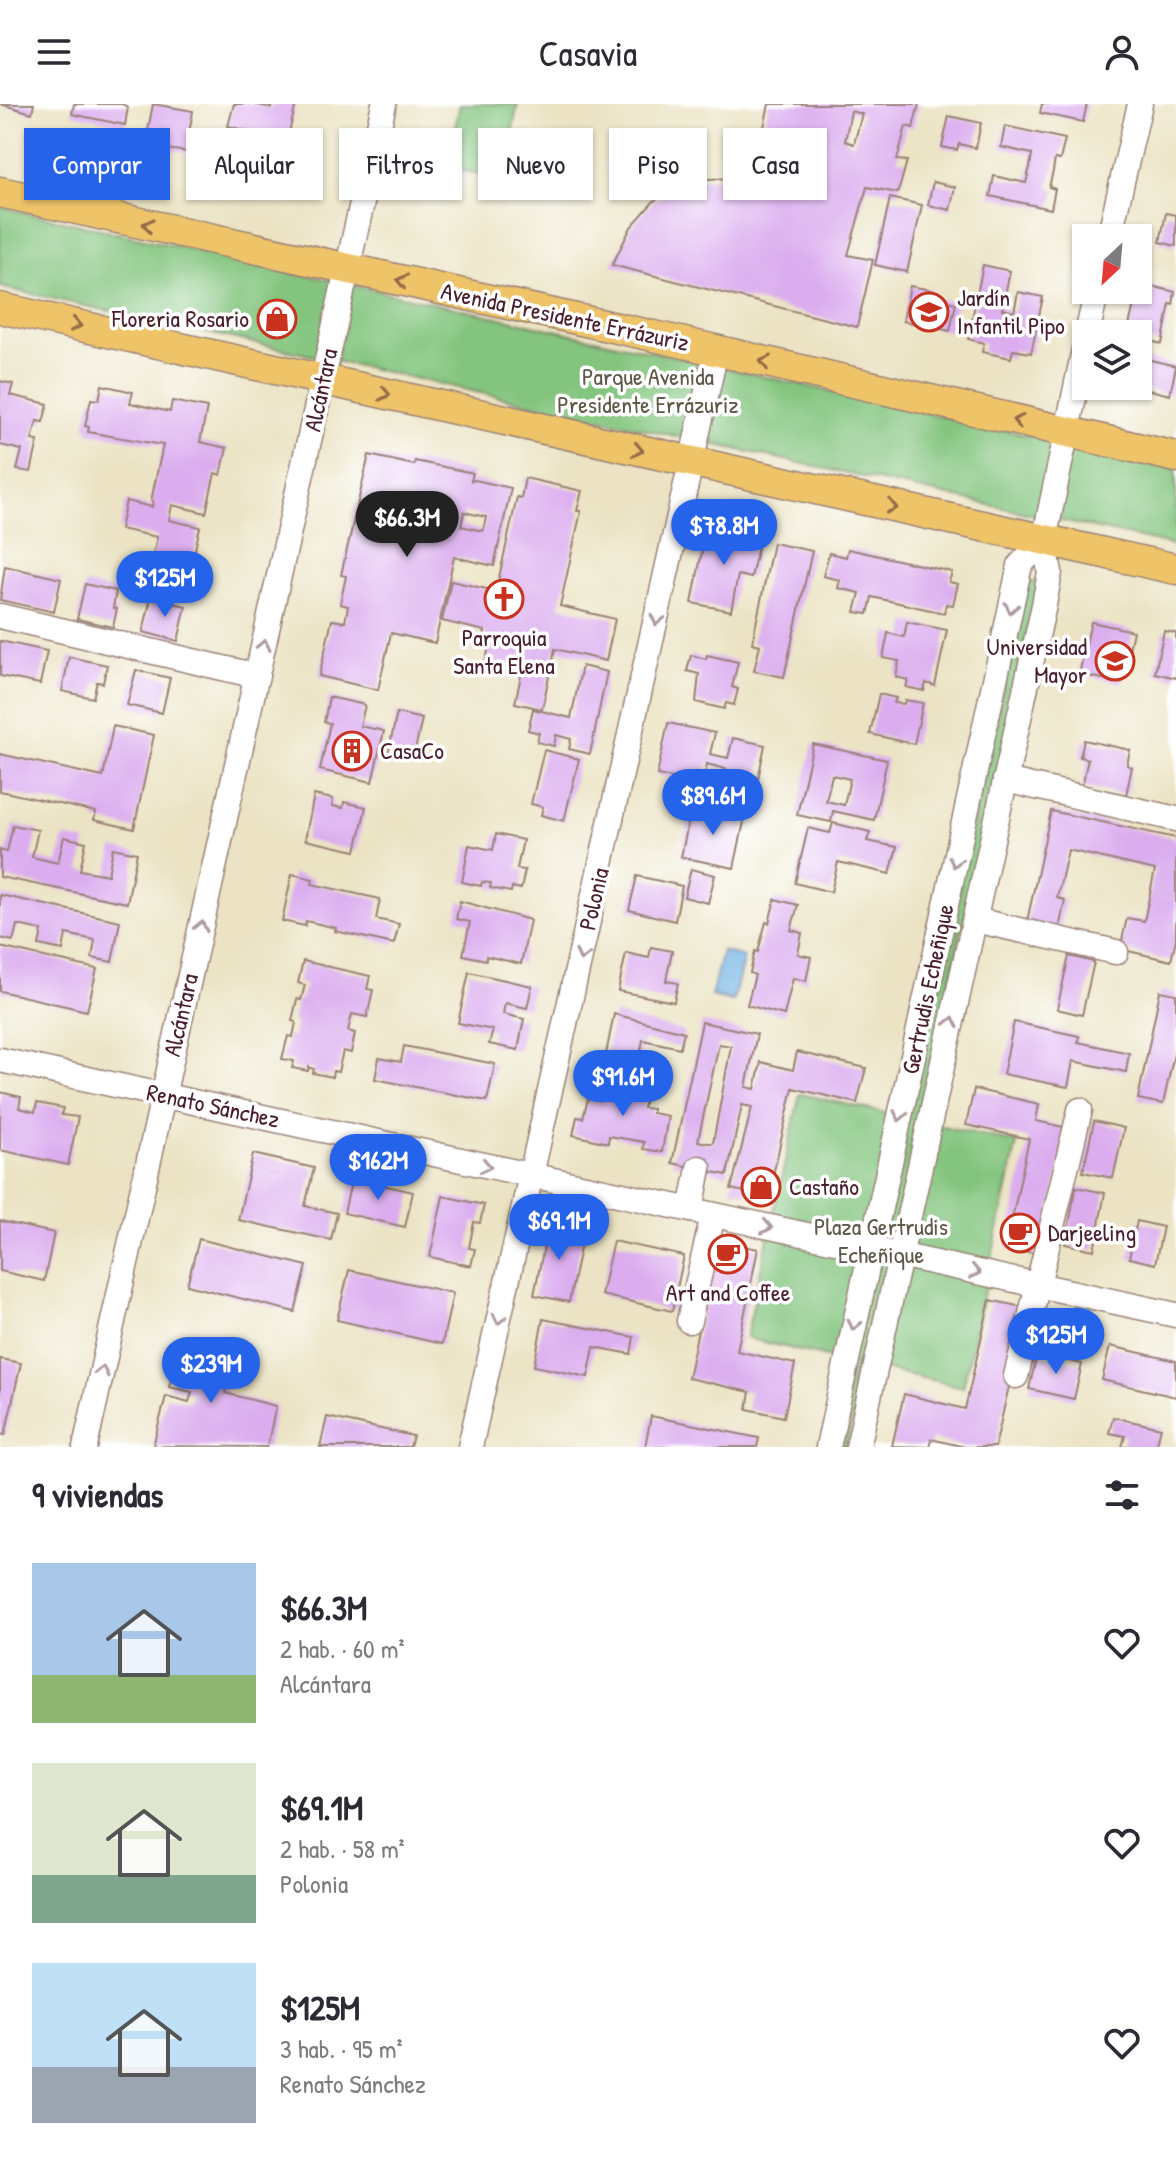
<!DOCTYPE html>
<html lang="es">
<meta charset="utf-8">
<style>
:root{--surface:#fff;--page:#f7f7f7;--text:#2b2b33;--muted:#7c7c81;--accent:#2563eb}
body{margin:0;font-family:"Patrick Hand",sans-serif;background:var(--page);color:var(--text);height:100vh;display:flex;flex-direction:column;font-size:30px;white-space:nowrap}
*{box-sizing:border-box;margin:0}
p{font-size:26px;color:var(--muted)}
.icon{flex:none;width:44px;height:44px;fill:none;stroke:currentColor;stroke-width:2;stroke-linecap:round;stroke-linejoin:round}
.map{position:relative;height:1343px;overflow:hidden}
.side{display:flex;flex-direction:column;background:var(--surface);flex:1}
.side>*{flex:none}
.top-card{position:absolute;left:24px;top:24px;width:1128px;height:72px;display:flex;gap:16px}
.needle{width:52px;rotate:206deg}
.tools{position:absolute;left:1072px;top:120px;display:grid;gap:16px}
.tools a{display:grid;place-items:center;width:80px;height:80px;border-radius:0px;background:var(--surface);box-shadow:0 2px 6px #0004;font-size:40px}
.price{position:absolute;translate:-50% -68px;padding:0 18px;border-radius:28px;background:var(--accent);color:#fff;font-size:26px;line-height:52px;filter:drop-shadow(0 2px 4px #0008)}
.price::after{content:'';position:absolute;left:50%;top:48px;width:24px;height:18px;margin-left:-12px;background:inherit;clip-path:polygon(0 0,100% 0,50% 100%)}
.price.on{background:#222;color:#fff}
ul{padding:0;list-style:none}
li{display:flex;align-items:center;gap:24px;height:200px;padding:0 32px}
li span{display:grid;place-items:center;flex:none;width:224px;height:160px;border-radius:0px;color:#555}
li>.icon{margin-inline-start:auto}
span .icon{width:96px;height:96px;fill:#fffc;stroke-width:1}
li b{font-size:34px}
h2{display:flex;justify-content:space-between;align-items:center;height:96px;padding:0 32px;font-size:34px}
.tag{padding:0 28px;border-radius:0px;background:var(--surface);box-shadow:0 2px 6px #0004;font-size:28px;line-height:72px}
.tag.on{background:var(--accent);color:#fff}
header{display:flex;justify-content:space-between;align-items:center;height:104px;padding:0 32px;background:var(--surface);font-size:36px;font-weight:600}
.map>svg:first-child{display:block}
</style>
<header><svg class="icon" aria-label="menu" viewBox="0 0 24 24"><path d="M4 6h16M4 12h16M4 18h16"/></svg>Casavia<svg class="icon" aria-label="person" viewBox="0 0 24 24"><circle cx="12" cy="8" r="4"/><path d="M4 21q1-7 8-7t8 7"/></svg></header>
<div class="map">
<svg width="1176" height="1343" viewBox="0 0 1176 1343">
<rect width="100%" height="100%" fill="#fff"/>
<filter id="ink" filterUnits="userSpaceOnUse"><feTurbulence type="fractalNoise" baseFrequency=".0125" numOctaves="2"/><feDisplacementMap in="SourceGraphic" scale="16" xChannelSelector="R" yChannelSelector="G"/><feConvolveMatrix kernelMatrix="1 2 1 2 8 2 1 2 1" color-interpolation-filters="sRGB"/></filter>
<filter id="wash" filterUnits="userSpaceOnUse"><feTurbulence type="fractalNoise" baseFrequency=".006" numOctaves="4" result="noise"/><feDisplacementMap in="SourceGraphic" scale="32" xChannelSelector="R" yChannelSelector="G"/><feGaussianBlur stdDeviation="1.8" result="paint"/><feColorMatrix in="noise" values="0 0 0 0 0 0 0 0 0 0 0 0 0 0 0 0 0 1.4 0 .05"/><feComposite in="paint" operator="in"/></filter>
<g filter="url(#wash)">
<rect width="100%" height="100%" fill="#ebe3c3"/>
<g fill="#83c57e" stroke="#667254" stroke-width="2">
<path d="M460 0H518L502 75 447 63Z"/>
<path d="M0 103 1176 364V442L0 183Z"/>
<path d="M1028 477 1038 479 920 1017 1017 1039 963 1283 865 1261 846 1343H835L853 1259 746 1234 800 990 907 1014Z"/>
</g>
<path fill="#6db0e2" stroke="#5c6886" stroke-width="2" d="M722 847 744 853 733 897 711 892Z"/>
<g id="blocks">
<g fill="#dbadef" fill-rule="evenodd">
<path d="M0 0H34L32 9Z"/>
<path d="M74 0H122L128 3 125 21 72 10Z"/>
<path d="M153 0 193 7 189 29 201 31 197 49 164 45 165 41 146 37Z"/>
<path d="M234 0H254L271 4 272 0H296L274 90 253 84 266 32 228 22Z"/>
<path d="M769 0H919L913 24 906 22 897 56 907 57 898 89 867 83 848 151 873 156 857 223 612 161 631 123 654 97 675 85 703 75 753 74ZM851 7 862 10 854 40 845 37Z"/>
<path d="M1042 0H1087L1083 18 1040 9Z"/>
<path d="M949 12 981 19 976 44 959 40 957 46 942 43Z"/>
<path d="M1005 22 1065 35 1060 56 1055 55 1053 67 1049 83 1055 85 1051 105 990 92 994 72 1026 79 1030 63 1032 50 1001 43Z"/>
<path d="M933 78 955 83 950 106 928 101Z"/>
<path d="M890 94 922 101 907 168 875 161Z"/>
<path d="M1166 109 1176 111V142L1160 138Z"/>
<path d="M983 161 1010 167 1002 205 1014 208 1018 188 1043 193 1031 249 1013 246 1011 254 982 248 984 239 968 235Z"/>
<path d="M1139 179 1175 188 1173 201 1170 200 1162 240 1138 234V230H1127Z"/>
<path d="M910 182 932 186 930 194 956 199 950 227 903 217Z"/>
<path d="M1138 253 1176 262 1170 291 1138 283Z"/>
<path d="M0 277 13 280 10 291 48 300 43 318 37 317 32 336 38 337 31 368 17 366 22 346 0 341Z"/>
<path d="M102 281 133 288 130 299 170 308 172 297 207 304 200 338 227 344 221 371 215 369 206 409 172 401 169 416 200 423 186 485 147 476 157 433 120 425 126 397 152 403 153 397H151L163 341 88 328 89 323 85 322 91 295 99 296Z"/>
<path d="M369 351 414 361 415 357 473 369 471 377 475 376 511 384 494 462 454 453 435 539 391 529 378 586 319 572 332 516 345 518 348 502 340 500 346 472 341 471ZM464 408 486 413 483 427 461 422Z"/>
<path d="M525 374 582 387 577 407H581L560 502 615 515 606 557 555 545 542 605 515 599 522 567 485 558 490 540 483 538 485 527 442 517 451 477 496 487 517 393 521 394Z"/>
<path d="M707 422 760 433 751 474 738 471 731 507 692 499Z"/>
<path d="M773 439 812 447 784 573 754 567 760 541 752 539Z"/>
<path d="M848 445 952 468 949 478 958 480 953 501 946 500 944 509 872 493 868 510 855 508 860 489 838 484 840 476 823 472 829 449 846 453Z"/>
<path d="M5 462 61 475 54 508 0 496Z"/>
<path d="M85 480 116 487 113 504 117 505 113 523 77 515Z"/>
<path d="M151 494 186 502 178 537 143 528Z"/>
<path d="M907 518 947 526 935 582 926 579 924 587 906 583 908 576 896 573 899 557 883 554 888 529 904 533Z"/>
<path d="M1091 518 1133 527 1122 579 1079 570Z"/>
<path d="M1164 527 1176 529V574L1155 569Z"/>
<path d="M0 537 47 547 40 580 0 572Z"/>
<path d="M691 551 706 555 707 551 738 558 732 583 738 585 734 601 726 599 724 605 696 598 699 570 687 567Z"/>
<path d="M69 553 107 561 103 579 97 578 93 594 62 587Z"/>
<path d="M582 562 607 568 590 650 569 645 571 635 556 631 554 642 537 638 539 629 528 626 533 605 571 614Z"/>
<path d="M136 566 170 574 162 609 127 601Z"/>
<path d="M879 590 896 594 894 599 904 600 905 596 923 599 914 640 870 630Z"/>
<path d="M329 593 365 601 360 622 384 627 372 678 320 666 330 619 324 618Z"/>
<path d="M397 609 422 615 413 655 388 649Z"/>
<path d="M668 619 715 629 710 650 728 654 733 634 765 641 754 694 722 687 726 665 707 660 703 680 657 671Z"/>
<path d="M113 622 154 631 134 725 94 716 96 708 0 687V650L103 673Z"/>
<path d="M1084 636 1130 646 1127 661 1132 663 1126 691 1082 682 1088 655 1080 653Z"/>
<path d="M813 640 887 656 874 716 833 707 831 718 797 711ZM832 671 850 675 844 701 826 697Z"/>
<path d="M544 646 579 655 564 717 541 711 543 703 531 700Z"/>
<path d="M314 691 333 695 332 702 343 704 344 698 366 703 356 747 305 736Z"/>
<path d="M692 701 745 713 734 764 681 753Z"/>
<path d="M1051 707 1176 734V835L1171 857 1120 845 1127 814 1144 817 1155 766 1068 746 1057 794 1065 796 1058 830 1026 822Z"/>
<path d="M833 719 870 728 867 737 897 743 890 770 838 758 831 788 795 779 808 724 830 729Z"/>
<path d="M13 721 38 726 32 753 58 759 64 733 86 738 80 766 108 771 113 744 137 749 127 799 0 773V746L7 748Z"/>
<path d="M496 730 523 736 517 765 525 766 521 785 512 783 511 788 490 784 491 779 482 778 481 782 462 778 469 741 493 746Z"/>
<path d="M691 765 715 771 708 799 684 793Z"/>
<path d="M292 770 313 775 312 780 380 795 376 815 399 820 394 840 335 827 336 824 306 817 305 822 282 817Z"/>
<path d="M637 772 682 782 675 817 629 806Z"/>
<path d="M0 791 120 817 112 858 92 854 95 836 66 830 63 846 39 841 42 826 17 821 13 837 0 834Z"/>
<path d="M775 795 798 801 791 826 802 829 798 850 811 853 806 877 793 874 784 911 747 901 755 871 750 869 755 847 758 848 766 818 769 819Z"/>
<path d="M460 797 530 816 521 860 486 852V856L463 851 470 818 456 815Z"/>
<path d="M0 843 97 865 87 907 0 887Z"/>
<path d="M651 843 672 847 666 877 678 879 674 898 618 887 626 849 649 854Z"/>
<path d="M1069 852 1094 858 1082 911 1057 905Z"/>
<path d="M303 857 370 872 367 885 373 886 367 913 352 910 348 927 355 929 351 949 343 947 338 968 333 967 332 973 313 969 314 965 309 963 308 967 292 964 294 957 282 955 288 932 293 933 296 918 292 917 297 895 301 896 305 881 298 879Z"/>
<path d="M469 868 532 882 527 904 505 899 503 910 524 915 518 946 489 940 493 926 458 919Z"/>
<path d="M1160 887 1176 890V941L1163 1000 1138 995Z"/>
<path d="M614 910 684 928 680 944 643 936 638 961 605 955Z"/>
<path d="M702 918 757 930 746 983 755 985 761 958 793 966 797 948 866 964 857 999 793 984 768 1093 731 1085 752 1003 742 1001 727 1071 672 1059ZM719 940 731 942 713 1039H708L698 1037Z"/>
<path d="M1014 918 1079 932 1078 938 1129 949 1126 968 1073 957 1068 983 1003 970Z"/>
<path d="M404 942 495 960 487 997 375 975 379 954 401 958Z"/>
<path d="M620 974 649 982 643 1004 652 1005V1009L668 1012 662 1048 643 1045 644 1038 609 1032 608 1039 573 1031 577 1013 583 1014 588 995 600 997 601 990 616 993Z"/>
<path d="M974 985 1039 1000 1036 1017 1068 1024 1041 1151 1006 1143 1029 1035 966 1021Z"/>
<path d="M0 988 21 993 19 1004 35 1008 37 999 63 1004 61 1011 78 1013 68 1061 0 1046Z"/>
<path d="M1094 1017 1124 1024 1113 1074 1083 1068Z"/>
<path d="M253 1050 314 1064 305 1102 337 1109 331 1136 238 1116Z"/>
<path d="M352 1074 413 1088 405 1123 344 1109Z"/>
<path d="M1076 1083 1105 1089 1094 1146 1065 1140Z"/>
<path d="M443 1092 484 1101 480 1119 474 1118 469 1144 475 1145 471 1162 430 1153Z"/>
<path d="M0 1117 54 1129 44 1177 0 1167Z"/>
<path d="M1137 1117 1163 1123 1155 1160 1129 1154Z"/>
<path d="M549 1118 584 1125 569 1198 534 1191Z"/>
<path d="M199 1135 307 1162 295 1208 187 1181Z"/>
<path d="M717 1136 758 1145 737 1247 795 1260 784 1313 747 1305 750 1288 688 1274Z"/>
<path d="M613 1137 684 1152 672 1207 601 1191Z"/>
<path d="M349 1166 453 1189 442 1240 337 1216Z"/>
<path d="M990 1196 1027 1204 995 1343H965L931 1335 929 1343 892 1342 904 1290 965 1305Z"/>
<path d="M543 1215 634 1233 631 1250 594 1243 588 1273 534 1262Z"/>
<path d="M183 1234 235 1248 225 1289 276 1302 267 1343 153 1342 166 1292 189 1298 192 1288 169 1283Z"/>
<path d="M1110 1242 1176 1257V1293L1102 1276Z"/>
<path d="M1037 1250 1082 1260 1074 1295 1029 1285Z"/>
<path d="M0 1255 21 1259 5 1331 0 1330Z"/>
<path d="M651 1312 759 1334 757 1343H645Z"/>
<path d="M327 1313 413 1332 410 1343H320Z"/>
<path d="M1113 1313 1161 1324 1156 1343H1122L1125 1332 1109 1329Z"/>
</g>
</g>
</g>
<g filter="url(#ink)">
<use href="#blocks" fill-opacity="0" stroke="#9a8177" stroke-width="2"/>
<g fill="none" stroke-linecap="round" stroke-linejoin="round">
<g stroke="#9a8177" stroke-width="27">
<g id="minor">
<path d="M1109 134 1140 0"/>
<path d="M1087 230 1097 186"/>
<path d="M0 512 257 572"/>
<path d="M1005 676 1176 715"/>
<path d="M975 816 1116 848"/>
<path d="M0 956 1176 1211"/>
<path d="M691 1106 699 1064"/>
<path d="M689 1217 713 1111"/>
<path d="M1016 1272 1080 1006"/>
<path d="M85 1343 384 0"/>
<path d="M470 1343 716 247"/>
<path d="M828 1343 1020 461 1044 436"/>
<path d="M858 1343 1044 501 1050 468 1044 436 1086 236"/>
</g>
</g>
<g stroke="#9a8177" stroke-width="33">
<g id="major">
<path d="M0 88 676 237 1176 353"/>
<path d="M0 204 1176 465"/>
</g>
</g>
<use href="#minor" stroke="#fff" stroke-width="24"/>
<use href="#major" stroke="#efc469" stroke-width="30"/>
</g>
<defs><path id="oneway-chevron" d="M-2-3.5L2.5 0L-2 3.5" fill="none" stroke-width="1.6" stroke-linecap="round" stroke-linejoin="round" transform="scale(2)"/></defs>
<g stroke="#946947">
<use href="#oneway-chevron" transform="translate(148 121) rotate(-167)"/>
<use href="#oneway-chevron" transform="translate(402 177) rotate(-168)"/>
<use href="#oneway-chevron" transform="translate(76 221) rotate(12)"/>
<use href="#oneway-chevron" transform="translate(765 258) rotate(-167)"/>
<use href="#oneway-chevron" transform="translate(385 290) rotate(12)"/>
<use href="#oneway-chevron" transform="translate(1018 317) rotate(-167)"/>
<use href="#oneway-chevron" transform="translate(638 346) rotate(12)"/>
<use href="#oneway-chevron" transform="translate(892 403) rotate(13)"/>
</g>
<g stroke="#ae9aa0">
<use href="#oneway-chevron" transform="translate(1011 504) rotate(102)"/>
<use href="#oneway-chevron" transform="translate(657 516) rotate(103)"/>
<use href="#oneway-chevron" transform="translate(264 541) rotate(-77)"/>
<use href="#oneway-chevron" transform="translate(955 758) rotate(102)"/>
<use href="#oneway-chevron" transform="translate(201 822) rotate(-77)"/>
<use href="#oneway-chevron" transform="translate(582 852) rotate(103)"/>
<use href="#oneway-chevron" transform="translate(952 918) rotate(-77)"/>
<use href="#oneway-chevron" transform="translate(900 1012) rotate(102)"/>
<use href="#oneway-chevron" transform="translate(486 1062) rotate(12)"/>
<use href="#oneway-chevron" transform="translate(767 1123) rotate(12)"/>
<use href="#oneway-chevron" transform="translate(975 1168) rotate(12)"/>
<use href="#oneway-chevron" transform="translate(499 1215) rotate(103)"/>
<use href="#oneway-chevron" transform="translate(854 1221) rotate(102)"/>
<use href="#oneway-chevron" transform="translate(102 1267) rotate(-77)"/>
</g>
</g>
<defs>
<g id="school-ring" transform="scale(2)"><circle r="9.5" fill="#fff" stroke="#c8321e" stroke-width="1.5"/><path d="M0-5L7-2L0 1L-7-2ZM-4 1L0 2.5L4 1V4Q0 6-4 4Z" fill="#c8321e"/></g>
<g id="shop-ring" transform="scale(2)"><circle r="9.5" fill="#fff" stroke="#c8321e" stroke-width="1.5"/><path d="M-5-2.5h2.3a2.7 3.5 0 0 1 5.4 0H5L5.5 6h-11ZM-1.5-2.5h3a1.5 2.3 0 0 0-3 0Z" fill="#c8321e"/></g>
<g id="church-ring" transform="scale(2)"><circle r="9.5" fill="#fff" stroke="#c8321e" stroke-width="1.5"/><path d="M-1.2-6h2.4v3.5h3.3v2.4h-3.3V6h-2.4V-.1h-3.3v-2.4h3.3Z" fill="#c8321e"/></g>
<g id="university-ring" transform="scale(2)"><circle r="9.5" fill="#fff" stroke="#c8321e" stroke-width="1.5"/><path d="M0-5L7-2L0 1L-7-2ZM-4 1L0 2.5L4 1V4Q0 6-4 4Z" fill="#c8321e"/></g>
<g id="building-ring" transform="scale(2)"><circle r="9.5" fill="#fff" stroke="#c8321e" stroke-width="1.5"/><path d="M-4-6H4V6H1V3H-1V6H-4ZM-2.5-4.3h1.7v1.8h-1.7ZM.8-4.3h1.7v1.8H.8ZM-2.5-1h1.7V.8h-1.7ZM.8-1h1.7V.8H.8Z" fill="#c8321e"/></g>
<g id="cafe-ring" transform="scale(2)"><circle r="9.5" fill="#fff" stroke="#c8321e" stroke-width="1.5"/><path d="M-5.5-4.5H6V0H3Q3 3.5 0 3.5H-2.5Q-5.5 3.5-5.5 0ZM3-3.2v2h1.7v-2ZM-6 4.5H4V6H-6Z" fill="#c8321e"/></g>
</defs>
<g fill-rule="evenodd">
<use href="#school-ring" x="929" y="208"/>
<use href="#shop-ring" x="277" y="215"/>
<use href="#church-ring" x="504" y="495"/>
<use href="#university-ring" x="1115" y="557"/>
<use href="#building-ring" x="352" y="647"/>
<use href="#shop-ring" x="761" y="1083"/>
<use href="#cafe-ring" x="1020" y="1129"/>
<use href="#cafe-ring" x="728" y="1150"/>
</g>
<g text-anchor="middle" stroke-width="7" stroke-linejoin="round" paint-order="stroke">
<g font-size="24" fill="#4a1f2b" stroke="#fff" text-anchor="start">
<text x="957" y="202">Jardín<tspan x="957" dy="28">Infantil Pipo</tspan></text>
<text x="249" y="223" text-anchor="end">Floreria Rosario</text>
<text x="504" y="542" text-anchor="middle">Parroquia<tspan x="504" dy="28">Santa Elena</tspan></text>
<text x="1087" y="551" text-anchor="end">Universidad<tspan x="1087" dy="28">Mayor</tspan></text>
<text x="380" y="655">CasaCo</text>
<text x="789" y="1091">Castaño</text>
<text x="1048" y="1137">Darjeeling</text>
<text x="728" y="1197" text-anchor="middle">Art and Coffee</text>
</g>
<g font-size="24" fill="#4a1f2b" stroke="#fff">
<text transform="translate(565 213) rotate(12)" y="8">Avenida Presidente Errázuriz</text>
<text transform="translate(321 286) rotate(-78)" y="8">Alcántara</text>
<text transform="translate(594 795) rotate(-77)" y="8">Polonia</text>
<text transform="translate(928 885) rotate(-78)" y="8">Gertrudis Echeñique</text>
<text transform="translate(181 911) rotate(-77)" y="8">Alcántara</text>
<text transform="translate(213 1002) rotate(12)" y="8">Renato Sánchez</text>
</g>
<g font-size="24" fill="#5e5948" stroke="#fff">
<text x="648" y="281">Parque Avenida<tspan x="648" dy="28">Presidente Errázuriz</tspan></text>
<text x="881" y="1131">Plaza Gertrudis<tspan x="881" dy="28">Echeñique</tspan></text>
</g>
</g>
</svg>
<div class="tools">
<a><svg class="needle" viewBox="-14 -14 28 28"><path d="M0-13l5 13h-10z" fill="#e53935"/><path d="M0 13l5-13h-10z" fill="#7c7c81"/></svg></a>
<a><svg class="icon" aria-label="layers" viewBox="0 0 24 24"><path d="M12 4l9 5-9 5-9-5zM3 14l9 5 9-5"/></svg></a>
</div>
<b class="price on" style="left:407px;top:455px">$66.3M</b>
<b class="price" style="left:724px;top:463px">$78.8M</b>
<b class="price" style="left:165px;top:515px">$125M</b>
<b class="price" style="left:713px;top:733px">$89.6M</b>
<b class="price" style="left:623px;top:1014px">$91.6M</b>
<b class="price" style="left:378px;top:1098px">$162M</b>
<b class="price" style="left:559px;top:1158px">$69.1M</b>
<b class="price" style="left:1056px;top:1272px">$125M</b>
<b class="price" style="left:211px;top:1301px">$239M</b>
<div class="top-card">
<a class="tag on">Comprar</a>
<a class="tag">Alquilar</a>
<a class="tag">Filtros</a>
<a class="tag">Nuevo</a>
<a class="tag">Piso</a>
<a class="tag">Casa</a>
</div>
</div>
<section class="side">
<h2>9 viviendas<svg class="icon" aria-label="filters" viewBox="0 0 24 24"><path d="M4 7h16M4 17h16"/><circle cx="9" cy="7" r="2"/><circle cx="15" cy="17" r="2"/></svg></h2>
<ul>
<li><span style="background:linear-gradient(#a9c7e8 70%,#8fb573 0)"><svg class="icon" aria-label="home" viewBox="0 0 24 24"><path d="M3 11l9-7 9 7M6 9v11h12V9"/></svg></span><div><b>$66.3M</b><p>2 hab. · 60 m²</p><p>Alcántara</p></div><svg class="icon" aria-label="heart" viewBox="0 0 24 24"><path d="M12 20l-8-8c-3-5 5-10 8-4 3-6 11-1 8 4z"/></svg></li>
<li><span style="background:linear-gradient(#dfe7d0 70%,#7fa58c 0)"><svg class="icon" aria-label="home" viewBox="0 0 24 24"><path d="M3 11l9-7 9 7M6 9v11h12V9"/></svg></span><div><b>$69.1M</b><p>2 hab. · 58 m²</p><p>Polonia</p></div><svg class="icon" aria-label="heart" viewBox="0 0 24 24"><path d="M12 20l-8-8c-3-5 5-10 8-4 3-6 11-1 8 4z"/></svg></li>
<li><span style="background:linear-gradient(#bfe0f5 65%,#9aa5b1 0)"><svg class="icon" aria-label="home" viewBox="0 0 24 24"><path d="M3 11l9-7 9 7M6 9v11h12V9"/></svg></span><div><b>$125M</b><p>3 hab. · 95 m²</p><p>Renato Sánchez</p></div><svg class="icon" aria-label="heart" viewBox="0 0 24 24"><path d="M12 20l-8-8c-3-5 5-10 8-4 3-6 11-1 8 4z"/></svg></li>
</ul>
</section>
